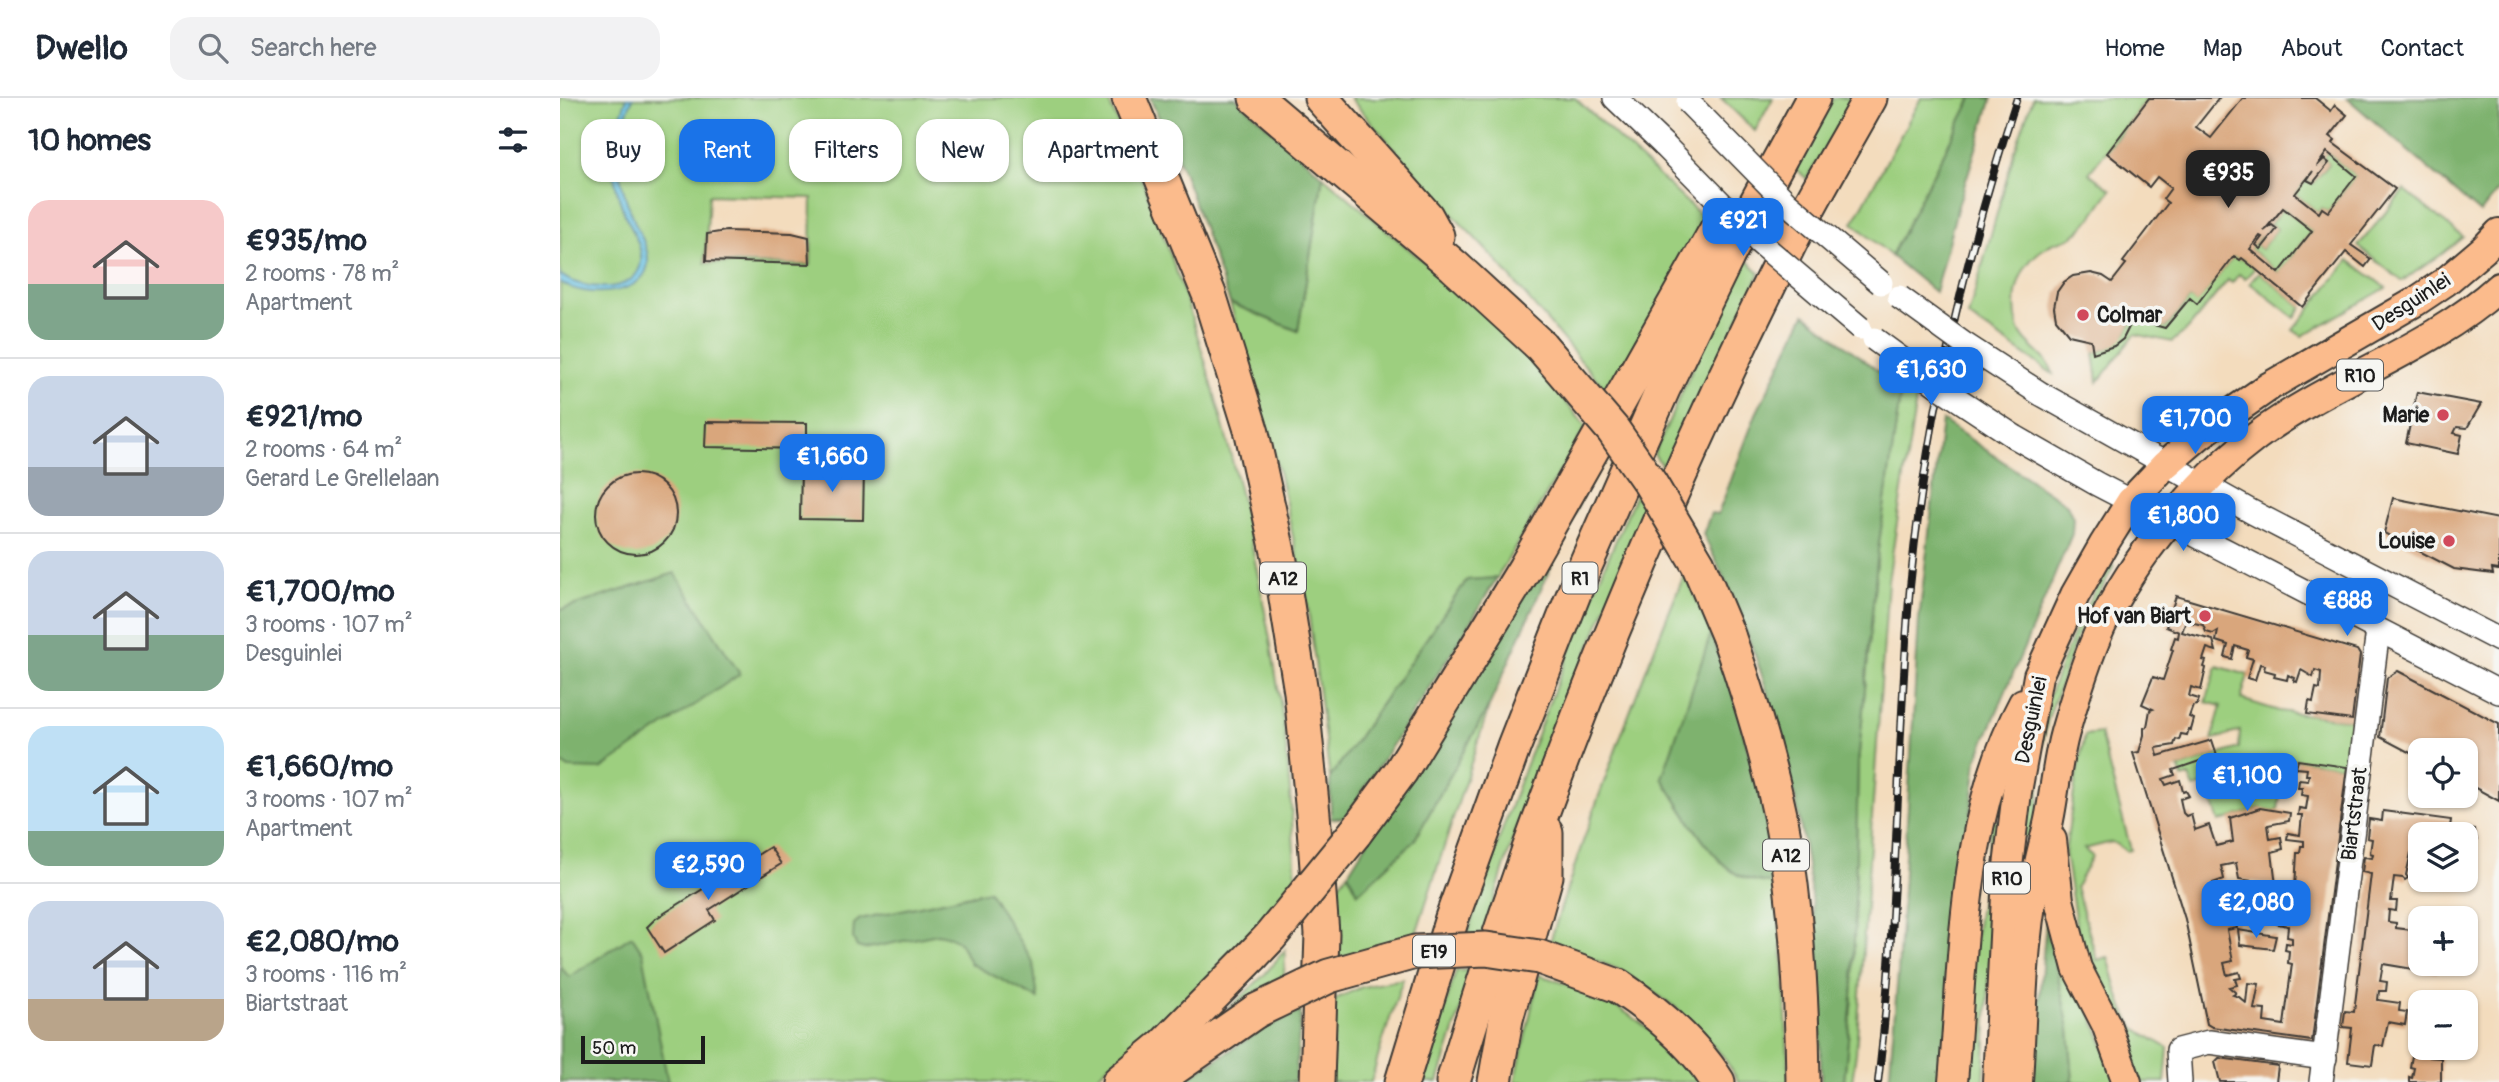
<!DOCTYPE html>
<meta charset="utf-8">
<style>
:root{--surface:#fff;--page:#f2f2f3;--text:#1f2937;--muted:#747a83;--line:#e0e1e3;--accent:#1a73e8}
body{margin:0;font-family:Pangolin,sans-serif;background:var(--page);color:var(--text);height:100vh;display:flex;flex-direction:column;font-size:26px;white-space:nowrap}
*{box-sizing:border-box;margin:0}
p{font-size:23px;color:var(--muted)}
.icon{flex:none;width:38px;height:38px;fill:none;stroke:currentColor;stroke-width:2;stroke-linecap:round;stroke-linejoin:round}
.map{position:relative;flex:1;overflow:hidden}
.side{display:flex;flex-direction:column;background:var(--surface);width:560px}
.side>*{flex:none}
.top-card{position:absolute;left:21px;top:21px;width:665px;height:63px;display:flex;gap:14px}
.controls{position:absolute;left:1848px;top:640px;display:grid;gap:14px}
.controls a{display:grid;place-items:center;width:70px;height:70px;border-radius:14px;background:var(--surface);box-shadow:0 2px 5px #0004;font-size:35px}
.scale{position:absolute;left:21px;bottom:18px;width:124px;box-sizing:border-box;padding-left:7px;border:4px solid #1c1c1c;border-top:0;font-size:19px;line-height:24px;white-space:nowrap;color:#1c1c1c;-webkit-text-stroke:5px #f6f6f2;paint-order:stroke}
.price{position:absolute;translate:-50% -60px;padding:0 16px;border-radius:14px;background:var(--accent);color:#fff;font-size:23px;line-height:46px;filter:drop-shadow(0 2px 4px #0008)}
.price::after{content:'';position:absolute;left:50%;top:42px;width:21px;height:16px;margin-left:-10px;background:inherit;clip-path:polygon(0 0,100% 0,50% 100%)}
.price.selected{background:#222;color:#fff}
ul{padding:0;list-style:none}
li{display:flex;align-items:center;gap:21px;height:175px;padding:0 28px}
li+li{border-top:2px solid var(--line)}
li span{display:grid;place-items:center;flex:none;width:196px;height:140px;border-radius:21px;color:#555}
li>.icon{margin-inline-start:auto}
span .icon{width:84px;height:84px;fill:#fffc;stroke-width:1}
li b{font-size:30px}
h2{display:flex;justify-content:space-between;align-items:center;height:84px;padding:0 28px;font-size:30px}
.tag{padding:0 24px;border-radius:21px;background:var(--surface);box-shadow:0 2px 5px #0004;font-size:24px;line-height:63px}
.tag.selected{background:var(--accent);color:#fff}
header{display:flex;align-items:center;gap:42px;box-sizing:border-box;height:98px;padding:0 35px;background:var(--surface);border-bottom:2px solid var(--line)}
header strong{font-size:33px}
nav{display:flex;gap:38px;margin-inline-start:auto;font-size:24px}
.search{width:490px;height:63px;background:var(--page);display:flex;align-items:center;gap:18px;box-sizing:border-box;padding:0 24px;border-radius:21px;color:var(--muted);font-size:26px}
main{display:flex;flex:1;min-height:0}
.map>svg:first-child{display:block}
</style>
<header>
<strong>Dwello</strong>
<div class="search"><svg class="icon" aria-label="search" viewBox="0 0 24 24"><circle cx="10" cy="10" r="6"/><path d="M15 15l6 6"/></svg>Search here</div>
<nav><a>Home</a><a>Map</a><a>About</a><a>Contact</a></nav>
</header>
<main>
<section class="side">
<h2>10 homes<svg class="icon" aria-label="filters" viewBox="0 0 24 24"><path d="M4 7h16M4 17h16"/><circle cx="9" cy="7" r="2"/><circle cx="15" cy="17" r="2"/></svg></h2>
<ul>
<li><span style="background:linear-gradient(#f6c9c9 60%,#7fa58c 0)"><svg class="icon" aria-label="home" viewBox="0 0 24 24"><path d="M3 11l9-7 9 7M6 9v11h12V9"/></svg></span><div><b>€935/mo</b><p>2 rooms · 78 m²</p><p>Apartment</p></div></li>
<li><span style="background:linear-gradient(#c9d6e8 65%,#9aa5b1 0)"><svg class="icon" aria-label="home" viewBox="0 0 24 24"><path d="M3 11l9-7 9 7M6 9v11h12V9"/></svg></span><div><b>€921/mo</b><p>2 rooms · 64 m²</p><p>Gerard Le Grellelaan</p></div></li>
<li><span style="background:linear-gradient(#c9d6e8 60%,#7fa58c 0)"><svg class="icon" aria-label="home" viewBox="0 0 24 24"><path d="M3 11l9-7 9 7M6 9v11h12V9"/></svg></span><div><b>€1,700/mo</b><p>3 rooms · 107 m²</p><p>Desguinlei</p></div></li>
<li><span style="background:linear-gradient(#bfe0f5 75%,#7fa58c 0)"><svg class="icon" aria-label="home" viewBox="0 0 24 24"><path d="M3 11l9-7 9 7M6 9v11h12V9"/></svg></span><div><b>€1,660/mo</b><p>3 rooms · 107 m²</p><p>Apartment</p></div></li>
<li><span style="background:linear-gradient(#c9d6e8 70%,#b9a48a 0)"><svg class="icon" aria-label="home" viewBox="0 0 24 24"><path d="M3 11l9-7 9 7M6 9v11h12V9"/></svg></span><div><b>€2,080/mo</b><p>3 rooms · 116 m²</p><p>Biartstraat</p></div></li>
</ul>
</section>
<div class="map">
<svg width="1939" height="984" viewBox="0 0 1939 984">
<rect width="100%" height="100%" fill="#f6f6f2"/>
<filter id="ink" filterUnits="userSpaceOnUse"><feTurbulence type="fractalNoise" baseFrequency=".0143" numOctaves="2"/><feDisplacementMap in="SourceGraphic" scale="14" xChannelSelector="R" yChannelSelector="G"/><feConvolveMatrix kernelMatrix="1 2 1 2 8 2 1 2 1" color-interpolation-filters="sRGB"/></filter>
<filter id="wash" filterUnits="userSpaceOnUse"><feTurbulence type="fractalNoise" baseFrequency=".00686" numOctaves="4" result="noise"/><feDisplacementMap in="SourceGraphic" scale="28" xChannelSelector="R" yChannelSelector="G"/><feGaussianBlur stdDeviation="1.57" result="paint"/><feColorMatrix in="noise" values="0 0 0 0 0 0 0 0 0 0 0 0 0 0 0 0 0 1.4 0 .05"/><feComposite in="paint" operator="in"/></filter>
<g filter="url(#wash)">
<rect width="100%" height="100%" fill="#f3dcbd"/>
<g fill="#9dcf7f" stroke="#5c764e" stroke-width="2" fill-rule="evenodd">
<path d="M0 0H547C635 192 688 394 720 602 729 662 732 722 736 781L683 848 656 874 530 984H0ZM149 97 252 100 251 167 145 165Z"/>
<path d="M790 0H1015L1147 123 1049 296 934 160 888 112Z"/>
<path d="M1161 0H1213L1195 33Z"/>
<path d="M1273 0H1294L1247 81 1235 70Z"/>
<path d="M1361 0H1412L1331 158 1293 125Z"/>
<path d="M1473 0H1588L1529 75 1551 92C1539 107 1529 127 1513 138 1506 143 1495 143 1488 148 1459 165 1450 197 1458 229 1463 248 1489 257 1493 276L1408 218 1454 55Z"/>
<path d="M1767 54 1796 78 1768 114 1762 110 1759 115 1735 96 1753 73 1747 82 1753 85 1769 66 1764 61 1757 68Z"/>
<path d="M763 78 957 243 1026 329 937 480 907 482 770 680 748 510 720 377 670 205 738 233Z"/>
<path d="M1844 92 1903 139 1882 156 1842 183 1798 148Z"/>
<path d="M1723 110 1752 133 1719 175 1690 151 1700 138 1702 139 1696 147 1701 151 1717 131 1712 127 1704 133Z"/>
<path d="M1674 158 1680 162 1682 160 1695 170 1685 181 1679 176 1672 185 1668 182 1628 231 1612 244 1575 236 1538 284 1534 255C1555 250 1565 241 1573 221L1606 230 1630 200 1637 205Z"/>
<path d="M1187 162 1200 175 1106 373 1094 356 1142 250Z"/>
<path d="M1789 162 1826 190 1742 238 1733 232Z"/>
<path d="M1699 174 1742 209 1735 220 1690 185Z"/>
<path d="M1341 291 1356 302 1328 483 1296 955 1292 984H1284L1293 888 1298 666 1318 452Z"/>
<path d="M1076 396 1087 410 962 712 923 837H907C955 687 1012 540 1076 396Z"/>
<path d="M1549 465 1554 468 1519 533 1488 621 1478 667 1479 703 1474 739 1459 738 1489 598 1517 526Z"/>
<path d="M1125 475 1151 536 1102 680C1122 709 1148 760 1178 777 1189 783 1203 784 1216 786L1224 874 1229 984H1179L1163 958 1118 911 1062 873 990 844C1029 719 1075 596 1125 475Z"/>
<path d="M1657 568 1688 577 1681 601 1719 613 1792 622 1787 669 1724 660 1718 713 1699 710 1659 724 1647 686 1634 690 1629 678 1622 680 1619 670 1679 650 1680 633 1652 642 1661 608 1646 604Z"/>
<path d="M930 606 855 839 773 862V794L788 775 798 795 854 743Z"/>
<path d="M1540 635 1571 752 1567 753 1552 744 1524 751 1532 758 1516 789 1537 862 1548 859C1554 878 1561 917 1576 930 1585 938 1598 943 1608 950L1605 984H1579L1520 851 1505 755 1517 674 1525 637Z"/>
<path d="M1439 722 1443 729 1434 781 1424 984H1401L1409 884 1432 723Z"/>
<path d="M1488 804 1558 984H1513L1509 931 1486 823Z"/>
<path d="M725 852 724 878 695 894 660 919 705 876Z"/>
<path d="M913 872 878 984H862L896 873Z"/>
<path d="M979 877C1052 899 1092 925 1141 984H955Z"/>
<path d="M843 881 822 945 811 984H771L775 901 802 889Z"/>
</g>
<g fill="#7eb26e" stroke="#4d6745" stroke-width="2">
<path d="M590 0H676L763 78 738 233 670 205 623 73Z"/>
<path d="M1412 0H1432L1397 111 1375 194 1331 158Z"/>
<path d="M1787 0H1939V91L1920 115Z"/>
<path d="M1245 216 1341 291 1318 452 1298 666 1293 888 1284 984H1261C1262 787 1232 613 1143 436L1151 415 1158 416 1196 316Z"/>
<path d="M1382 322 1507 407 1513 420 1512 436 1417 661 1382 984H1329L1338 875 1359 521Z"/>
<path d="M1022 399 930 606 854 743 798 795 788 775Z"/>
<path d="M115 475 180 576 41 671 9 670 0 664V512Z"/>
<path d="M937 480 904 535 786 719 771 721 770 680 907 482Z"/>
<path d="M1151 536 1172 592 1203 708 1216 786C1203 784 1189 783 1178 777 1148 760 1122 709 1102 680Z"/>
<path d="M429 793 473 865 478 901 411 866 399 844 390 839 378 836 304 851 297 849 293 840 294 826 300 821Z"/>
<path d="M1486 823 1509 931 1513 984H1472Z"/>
<path d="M72 838 83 855 108 984H0V868L9 879Z"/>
<path d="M741 913 735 984H622L709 927Z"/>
</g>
<path fill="#67c3e5" stroke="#427080" stroke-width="2" d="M67 0H73C51 46 56 80 75 125 80 136 88 149 88 161 90 199 23 201 0 184V176C19 193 77 198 81 164 83 149 72 132 66 119 47 73 50 46 67 0Z"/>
<g id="blocks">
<g fill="#d9a67c" fill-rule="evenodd">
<path d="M1589 0H1659L1636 29 1651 40 1683 0H1755L1771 13 1775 7 1787 17 1770 38 1775 42 1773 45 1835 91 1791 147 1811 161 1805 169 1786 154 1742 209 1682 160 1680 162 1674 158 1637 206 1630 200 1605 230 1573 221 1563 241 1554 248 1533 255 1531 242 1509 237 1496 221 1494 209 1497 194 1504 184 1513 178 1531 175 1543 178 1552 184 1566 166 1563 164 1608 105 1603 101 1611 90 1597 79 1589 89 1547 55ZM1767 54 1796 78 1768 114 1762 110 1759 115 1735 96 1753 73 1747 82 1753 85 1769 65 1764 61 1757 68ZM1723 110 1752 133 1719 175 1690 151 1700 138 1702 139 1696 147 1701 151 1717 131 1712 127 1704 133Z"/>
<path d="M166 133 232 135 249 139 250 166 146 163 147 136Z"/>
<path d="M1857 294 1921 306 1907 330 1897 329 1894 335 1902 337 1898 356 1846 345Z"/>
<path d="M146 324 247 325V351L145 349Z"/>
<path d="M241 370 304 371 303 422 240 421Z"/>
<circle cx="76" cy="416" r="40"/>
<path d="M1833 400 1939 421V472L1932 471 1933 476 1894 471 1824 435Z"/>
<path d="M1616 498 1797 552 1800 557 1792 622 1747 616 1749 603 1753 604 1756 590 1760 591 1761 574 1755 572 1753 579 1741 572 1737 584 1734 583 1735 580 1728 577 1727 582 1714 579 1715 575 1704 572 1705 567 1700 566 1695 582 1687 580 1693 561 1686 559 1688 552 1675 548 1672 561 1665 559 1668 547 1656 543 1658 533 1653 536 1646 534 1643 527 1626 523 1622 534 1653 542 1656 553 1647 550 1643 562 1646 563 1644 569 1646 570 1641 592 1631 589 1629 598 1639 601 1637 607 1633 608 1629 619 1634 621 1631 632 1629 631 1627 637 1621 636 1619 642 1616 641 1614 647 1596 650 1598 658 1652 642 1657 657 1613 672 1615 677 1603 681 1606 687 1620 682 1623 694 1626 693 1629 698 1620 701 1623 715 1626 718 1631 716 1635 732 1649 727 1656 748 1673 744 1670 720 1700 710 1730 715 1729 723 1708 727 1710 741 1721 739 1723 751 1712 754 1716 787 1679 781 1676 765 1661 768 1664 781 1653 785 1658 820 1667 818 1668 825 1676 823 1677 830 1667 832 1673 863 1664 865 1667 877 1679 874 1681 880 1675 881 1677 887 1669 889 1676 895 1673 897 1679 899 1686 905 1688 885 1699 886 1694 911 1705 912 1704 924 1724 927 1732 866 1728 865 1729 853 1725 852 1726 845 1732 846V840L1727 839 1728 828 1717 826V824L1726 825 1727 815 1738 817 1739 810 1722 807 1723 798 1731 799 1732 790H1735L1737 755H1740L1741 748H1744V743L1727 741 1728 735 1740 737 1742 717H1738L1739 710 1746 711 1748 698 1741 697 1742 690H1738L1739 682 1748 683 1749 677H1746L1747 671 1736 670 1738 662 1787 669 1752 943 1652 929 1647 926 1625 821 1573 655 1579 654 1584 637V630L1587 629 1590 612 1593 611 1582 606 1593 579 1603 582 1613 552 1611 551 1615 539 1618 540 1619 534 1606 529Z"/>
<path d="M1838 573 1939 626V703L1906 685V653H1860V660L1820 639 1827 580Z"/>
<path d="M1823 713 1891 722 1890 729 1915 732 1917 743 1912 756 1906 755V737H1860V757L1851 755 1846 777 1848 780 1845 782 1843 780 1834 779 1831 803H1837L1836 813 1829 812 1828 824 1836 825V830L1860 833V866H1885L1878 871 1877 875 1823 866 1820 883 1827 884 1826 893H1819L1818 902 1840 905 1839 913 1847 914 1845 927 1828 924 1823 948 1815 947 1812 967 1788 964 1792 930 1783 929 1785 913 1794 914 1811 776 1802 774 1804 759 1812 760 1813 756 1810 755 1812 741 1807 740 1809 721 1822 723Z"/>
<path d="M210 749 221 766 149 812 155 822 104 855 87 829 95 821Z"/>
<path d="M1678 832 1716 838 1713 851 1680 847Z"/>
<path d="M1857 913 1860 914V950H1870L1869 959 1881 960V984H1849V979L1852 980 1854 970 1850 969 1852 958H1855L1856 948H1853L1855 936 1857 937 1858 928 1855 927Z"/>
<path d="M1659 960 1718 968 1716 984H1660L1655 964Z"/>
</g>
</g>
</g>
<g filter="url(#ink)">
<use href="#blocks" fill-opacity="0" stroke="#3c3934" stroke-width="2"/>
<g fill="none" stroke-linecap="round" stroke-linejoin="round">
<g stroke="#3c3934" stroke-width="26">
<g id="minor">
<path d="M1055 0 1105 48"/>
<path d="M1481 296 1692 414 1939 542"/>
<path d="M1455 339 1537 386 1939 594"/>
<path d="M1620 984 1618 952 1649 944 1765 960"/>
<path d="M1761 984 1818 532"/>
</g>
</g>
<g stroke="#3c3934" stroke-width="32">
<g id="major">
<path d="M1492 742 1499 802 1517 870 1546 926 1567 984"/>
<path d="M1393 984C1404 857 1401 720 1463 605"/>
<path d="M1437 984 1447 777 1457 694 1478 578 1515 497 1544 446 1571 403 1605 367 1641 336 1710 288 1855 204 1885 184 1924 151 1939 135"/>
<path d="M1458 984C1462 919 1462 853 1474 789 1478 767 1484 745 1489 722 1495 693 1497 662 1505 634 1515 599 1526 562 1541 529 1572 461 1637 383 1697 338 1773 281 1868 253 1939 189"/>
</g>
</g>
<g stroke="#3c3934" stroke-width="37">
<g id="highway">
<path d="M569 0 649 196 692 335 720 463 741 594 753 716 762 836 757 984"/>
<path d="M696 0 894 168 981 248"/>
<path d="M761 0 866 118 877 138"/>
<path d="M1168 537C1189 596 1207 655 1220 717 1237 804 1242 895 1243 984"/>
<path d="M795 735 841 673 965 470 1166 115"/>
<path d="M1058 888C1097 914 1133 944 1158 984"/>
<path d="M559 984 604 947 692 858"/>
<path d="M594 984 696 913"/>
<path d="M842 984 892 820 954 648 1022 475 1103 291 1168 157 1253 0"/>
<path d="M893 984C979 693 1096 412 1232 141 1256 93 1284 47 1310 0"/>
<path d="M935 984 946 921 986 778V734"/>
</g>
</g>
<use href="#minor" stroke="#fff" stroke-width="23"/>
<use href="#major" stroke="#fbbb8c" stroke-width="28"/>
<use href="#highway" stroke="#fbbb8c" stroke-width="33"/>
<g stroke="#1c1c1c" stroke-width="8">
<path id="rail" d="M1318 984C1338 820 1336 654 1350 489 1366 322 1405 158 1457 0"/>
</g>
<use href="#rail" stroke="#f6f6f2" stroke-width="5" stroke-dasharray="16" stroke-linecap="butt"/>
<g stroke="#3c3934" stroke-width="26" stroke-linecap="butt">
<g id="minor-bridge">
<path d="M1128 4 1227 105 1321 185"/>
<path d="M1105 48 1200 145 1300 230"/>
<path d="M1339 199 1404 246 1481 296"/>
<path d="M1314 241 1381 290 1455 339"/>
</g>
</g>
<g stroke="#3c3934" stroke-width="37" stroke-linecap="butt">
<g id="highway-bridge">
<path d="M981 248 1053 332 1090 385 1138 466 1168 537"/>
<path d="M692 858 710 839 795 735"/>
<path d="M696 913 769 878 855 854 926 851 979 859 1058 888"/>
</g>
</g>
<use href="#minor-bridge" stroke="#fff" stroke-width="23"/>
<use href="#highway-bridge" stroke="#fbbb8c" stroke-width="33"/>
</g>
</g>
<g fill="#d1495b" stroke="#f6f6f2" stroke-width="2.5">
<circle cx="1523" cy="217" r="7"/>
<circle cx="1883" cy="317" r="7"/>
<circle cx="1889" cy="443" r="7"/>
<circle cx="1645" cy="518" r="7"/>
</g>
<g text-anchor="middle" stroke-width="7" stroke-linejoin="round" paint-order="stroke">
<g fill="#f6f6f2" stroke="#5d5d5c" stroke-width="2">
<rect x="1777" y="261.5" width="46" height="31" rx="5"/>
<rect x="700" y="464.5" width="46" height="31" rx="5"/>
<rect x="1002.5" y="464.5" width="35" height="31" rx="5"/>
<rect x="1203" y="741.5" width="46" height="31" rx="5"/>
<rect x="1424" y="764.5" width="46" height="31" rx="5"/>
<rect x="853" y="837.5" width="42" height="31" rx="5"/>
</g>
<g font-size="19" font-weight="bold" fill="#1c1c1c">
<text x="1800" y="284">R10</text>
<text x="723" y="487">A12</text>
<text x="1020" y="487">R1</text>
<text x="1226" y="764">A12</text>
<text x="1447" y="787">R10</text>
<text x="874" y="860">E19</text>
</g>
<g font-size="21" fill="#1c1c1c" stroke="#f6f6f2">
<text transform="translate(1851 204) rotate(-33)" y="7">Desguinlei</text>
<text transform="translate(1471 622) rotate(-78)" y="7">Desguinlei</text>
<text transform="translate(1794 716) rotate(-83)" y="7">Biartstraat</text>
</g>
<g font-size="21" font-weight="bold" fill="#1c1c1c" stroke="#f6f6f2" text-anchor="end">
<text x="1537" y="224" text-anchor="start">Colmar</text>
<text x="1869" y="324">Marie</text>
<text x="1875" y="450">Louise</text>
<text x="1631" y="525">Hof van Biart</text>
</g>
</g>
</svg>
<div class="controls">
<a><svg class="icon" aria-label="locate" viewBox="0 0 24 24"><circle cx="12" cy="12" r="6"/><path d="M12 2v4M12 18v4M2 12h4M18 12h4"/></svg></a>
<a><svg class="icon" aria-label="layers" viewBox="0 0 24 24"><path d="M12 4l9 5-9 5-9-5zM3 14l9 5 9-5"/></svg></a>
<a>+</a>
<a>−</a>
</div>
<div class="scale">50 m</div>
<b class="price selected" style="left:1668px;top:112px">€935</b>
<b class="price" style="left:1183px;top:160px">€921</b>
<b class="price" style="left:1371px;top:309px">€1,630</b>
<b class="price" style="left:1635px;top:358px">€1,700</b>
<b class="price" style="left:272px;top:396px">€1,660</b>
<b class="price" style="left:1623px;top:455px">€1,800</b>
<b class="price" style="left:1787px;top:540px">€888</b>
<b class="price" style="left:1687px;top:715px">€1,100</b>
<b class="price" style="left:148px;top:804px">€2,590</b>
<b class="price" style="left:1696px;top:842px">€2,080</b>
<div class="top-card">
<a class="tag">Buy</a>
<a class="tag selected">Rent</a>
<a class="tag">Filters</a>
<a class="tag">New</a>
<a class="tag">Apartment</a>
</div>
</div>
</main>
